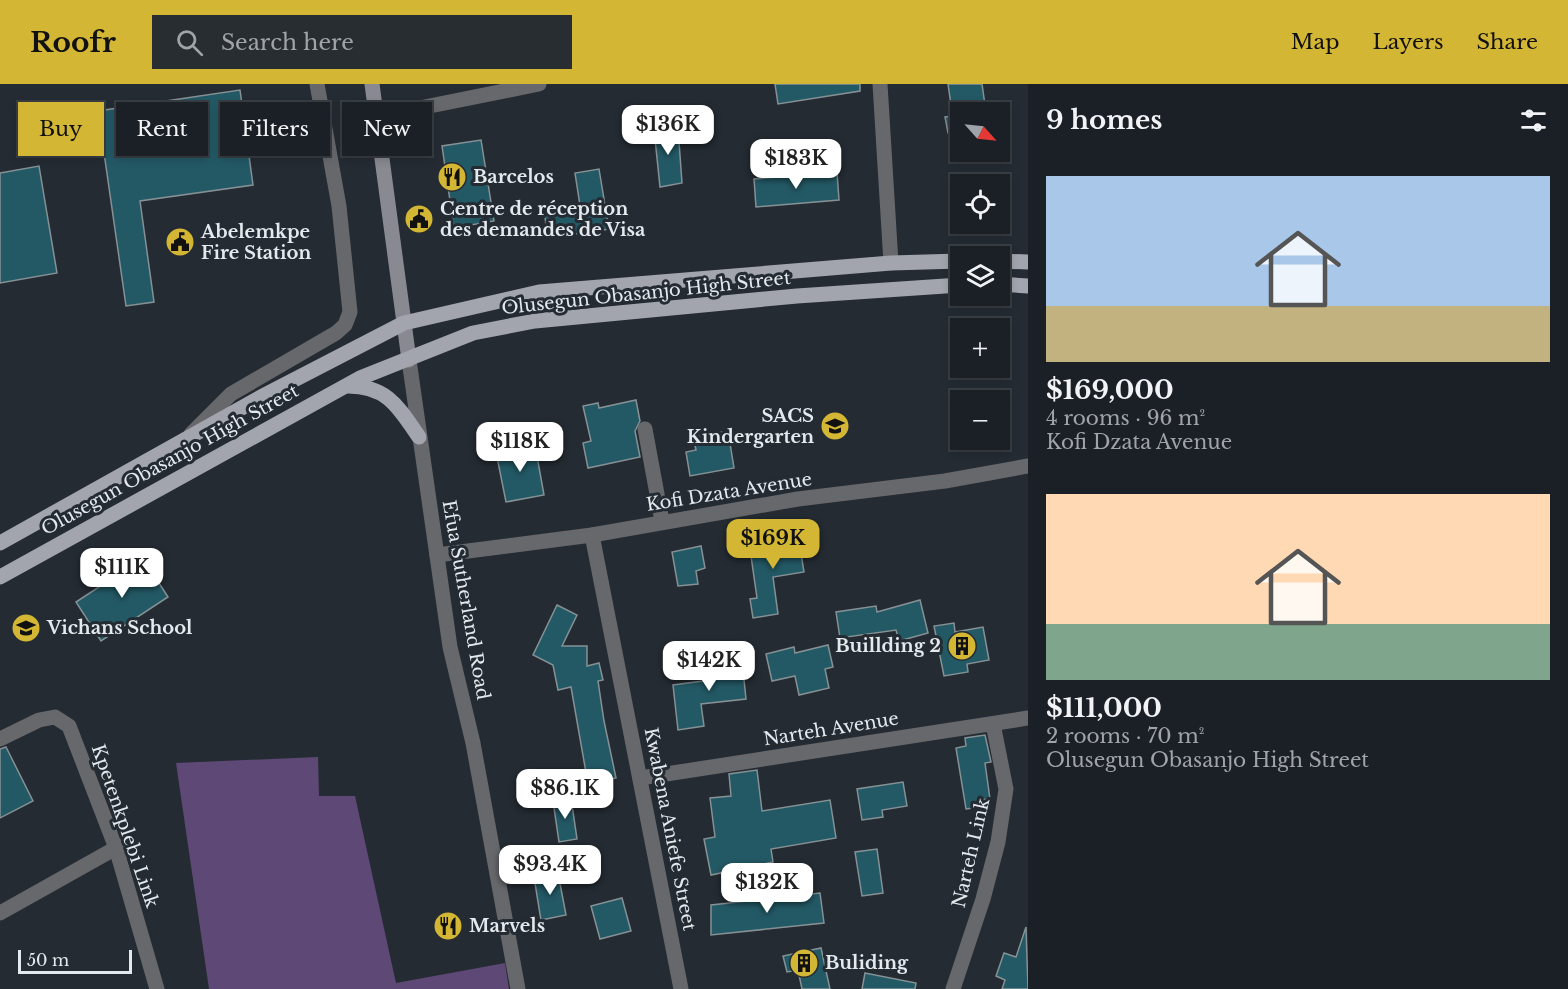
<!DOCTYPE html>
<meta charset="utf-8">
<style>
:root{--surface:#1b2026;--page:#282d32;--text:#f1f3f6;--muted:#a0a3a7;--line:#393e43;--accent:#d4b635}
body{margin:0;font-family:"Libre Baskerville",serif;background:var(--page);color:var(--text);height:100vh;display:flex;flex-direction:column;font-size:22px;white-space:nowrap}
*{box-sizing:border-box;margin:0}
p{font-size:20px;color:var(--muted)}
.icon{flex:none;width:33px;height:33px;fill:none;stroke:currentColor;stroke-width:2;stroke-linecap:round;stroke-linejoin:round}
.map{position:relative;flex:1;overflow:hidden}
.panel{display:flex;flex-direction:column;background:var(--surface);width:540px}
.panel>*{flex:none}
.banner{position:absolute;left:18px;top:18px;width:570px;height:54px;display:flex;gap:12px}
.needle{width:39px;rotate:117deg}
.fabs{position:absolute;left:950px;top:18px;display:grid;gap:12px}
.fabs a{display:grid;place-items:center;width:60px;height:60px;border-radius:0px;background:var(--surface);box-shadow:0 3px 9px #0003,0 0 0 2px var(--line);font-size:30px}
.scale{position:absolute;left:18px;bottom:15px;width:114px;box-sizing:border-box;padding-left:6px;border:3px solid #e4e9ed;border-top:0;font-size:16px;line-height:21px;white-space:nowrap;color:#e4e9ed;-webkit-text-stroke:4px #242b32;paint-order:stroke}
.price{position:absolute;translate:-50% -51px;padding:0 14px;border-radius:12px;background:#fff;color:#222;font-size:20px;line-height:39px;filter:drop-shadow(0 2px 3px #0008)}
.price::after{content:'';position:absolute;left:50%;top:36px;width:18px;height:14px;margin-left:-9px;background:inherit;clip-path:polygon(0 0,100% 0,50% 100%)}
.price.active{background:var(--accent);color:#111}
ul{padding:0;list-style:none}
li{display:grid;align-content:center;gap:12px;height:318px;padding:0 18px}
li span{display:grid;place-items:center;height:186px;border-radius:0px;color:#555}
li>.icon{margin-inline-start:auto}
span .icon{width:108px;height:108px;fill:#fffc;stroke-width:1}
li b{font-size:26px}
h2{display:flex;justify-content:space-between;align-items:center;height:72px;padding:0 18px;font-size:26px}
.pill{padding:0 21px;border-radius:0px;background:var(--surface);box-shadow:0 3px 9px #0003,0 0 0 2px var(--line);font-size:21px;line-height:54px}
.pill.active{background:var(--accent);color:#111}
header{display:flex;align-items:center;gap:36px;box-sizing:border-box;height:84px;padding:0 30px;background:var(--accent);color:#111}
header strong{font-size:28px}
nav{display:flex;gap:33px;margin-inline-start:auto;font-size:21px}
.search{width:420px;height:54px;background:var(--page);display:flex;align-items:center;gap:15px;box-sizing:border-box;padding:0 21px;border-radius:0px;color:var(--muted);font-size:22px}
main{display:flex;flex:1;min-height:0}
.map>svg:first-child{display:block}
</style>
<header>
<strong>Roofr</strong>
<div class="search"><svg class="icon" aria-label="search" viewBox="0 0 24 24"><circle cx="10" cy="10" r="6"/><path d="M15 15l6 6"/></svg>Search here</div>
<nav><a>Map</a><a>Layers</a><a>Share</a></nav>
</header>
<main>
<div class="map">
<svg width="1028" height="905" viewBox="0 0 1028 905">
<rect width="100%" height="100%" fill="#242b32"/>
<path fill="#5e4875" d="M318 673 319 712H355L396 899 505 879 509 905H209L176 679Z"/>
<g fill="#235965" stroke="#859195" stroke-width="1.5">
<path d="M775 0H860V7L778 20Z"/>
<path d="M948 0H982L986 28H952Z"/>
<path d="M240 6 253 101 140 117 154 218 126 222 98 27Z"/>
<path d="M960 31V47L948 49 945 33Z"/>
<path d="M678 44 682 99 660 103 654 45Z"/>
<path d="M481 56 494 137 454 144 442 62Z"/>
<path d="M39 82 57 189 0 199V89Z"/>
<path d="M599 85 609 145 547 154 545 132 581 128 575 89Z"/>
<path d="M837 88 839 116 756 123 754 95Z"/>
<path d="M636 316 640 337 635 347 640 373 588 384 583 359 591 357 583 322 598 319 599 324Z"/>
<path d="M728 347 734 384 690 392 686 368 696 366 693 353Z"/>
<path d="M535 361 544 411 506 418 496 368Z"/>
<path d="M798 451 804 488 773 493 778 530 753 534 750 515 757 514 749 458Z"/>
<path d="M701 462 705 484 696 487 698 500 678 502 672 468Z"/>
<path d="M143 474 168 513 101 557 76 518Z"/>
<path d="M920 516 928 549 899 557 896 546 840 554 836 528 876 522 877 528Z"/>
<path d="M557 521 577 531 562 562H587V582L599 579 603 596 598 597 604 637 616 694 588 700 571 603 558 606 553 581 533 571Z"/>
<path d="M954 539 955 548 983 543 989 576 967 580 968 588 944 592 934 542Z"/>
<path d="M828 561 833 583 825 585 829 604 799 611 795 592 772 597 766 570 794 563 795 569Z"/>
<path d="M742 576 746 615 701 620 704 642 678 646 673 601 703 597 701 580Z"/>
<path d="M985 651 991 678 985 679 990 715 981 716 982 723 966 725 956 664 966 662 965 654Z"/>
<path d="M6 663 33 717 0 734V665Z"/>
<path d="M757 686 762 727 830 716 836 754 771 765 773 778 711 791 704 755 715 753 710 714 731 712 729 690Z"/>
<path d="M903 698 907 722 882 726 883 733 862 736 857 705Z"/>
<path d="M571 714 577 755 559 758 553 717Z"/>
<path d="M877 765 883 809 862 812 855 768Z"/>
<path d="M558 789 566 831 541 836 534 793Z"/>
<path d="M820 809 824 839 711 851V821Z"/>
<path d="M622 814 631 847 600 855 591 822Z"/>
<path d="M1026 843 1028 905H1002L1005 896 996 892 1004 869 1016 873Z"/>
<path d="M821 864 830 905H802L798 886 787 888 783 872Z"/>
<path d="M865 889 916 899 915 905H862Z"/>
</g>
<g fill="none" stroke-linecap="round" stroke-linejoin="round">
<g stroke="#67686c" stroke-width="15">
<path d="M880 0 891 179"/>
<path d="M375 33 539 0"/>
<path d="M409 276 450 563 473 659 518 905"/>
<path d="M645 345 662 437"/>
<path d="M191 350 231 310 336 249 345 241 350 228 339 122 317 0"/>
<path d="M592 451 681 905"/>
<path d="M437 471 592 451 798 415 945 397 1028 382"/>
<path d="M0 655 39 636 55 633 69 642 116 764 157 905"/>
<path d="M640 694 1028 634"/>
<path d="M0 829 116 764"/>
<path d="M953 905 983 815 998 758 1006 705 993 640"/>
</g>
<path stroke="#898a91" stroke-width="15" d="M372 0 409 276"/>
<g stroke="#a3a5ae" stroke-width="15">
<path d="M999 177 1028 178"/>
<path d="M999 200 1028 202"/>
<path d="M348 302C388 302 399 324 419 353"/>
<path d="M0 459 261 313 404 239 539 208 891 179 960 177"/>
<path d="M0 493 360 294 473 249 535 237 797 212 960 201"/>
</g>
</g>
<defs>
<g id="restaurant-disc" transform="scale(1.5)"><circle r="9.5" fill="#d4b635" stroke="#242b32"/><path d="M-5-6h1v4h1v-4h1v4h1v-4h1v5L-1.5 .5V6h-2V.5L-5-1ZM5-6V6H3V1.5H1.5Q1.5-4 5-6Z" fill="#111"/></g>
<g id="civic-disc" transform="scale(1.5)"><circle r="9.5" fill="#d4b635" stroke="#242b32"/><path d="M-.6-6.5H3V-4.5H.6V-3L4-1V1h2V6H-6V1h2V-1L-.6-3ZM-1.2 2.5V6h2.4V2.5Z" fill="#111"/></g>
<g id="school-disc" transform="scale(1.5)"><circle r="9.5" fill="#d4b635" stroke="#242b32"/><path d="M0-5L7-2L0 1L-7-2ZM-4 1L0 2.5L4 1V4Q0 6-4 4Z" fill="#111"/></g>
<g id="building-disc" transform="scale(1.5)"><circle r="9.5" fill="#d4b635" stroke="#242b32"/><path d="M-4-6H4V6H1V3H-1V6H-4ZM-2.5-4.3h1.7v1.8h-1.7ZM.8-4.3h1.7v1.8H.8ZM-2.5-1h1.7V.8h-1.7ZM.8-1h1.7V.8H.8Z" fill="#111"/></g>
</defs>
<g fill-rule="evenodd">
<use href="#restaurant-disc" x="452" y="93"/>
<use href="#civic-disc" x="419" y="135"/>
<use href="#civic-disc" x="180" y="158"/>
<use href="#school-disc" x="835" y="342"/>
<use href="#school-disc" x="26" y="544"/>
<use href="#building-disc" x="962" y="562"/>
<use href="#restaurant-disc" x="448" y="842"/>
<use href="#building-disc" x="804" y="879"/>
</g>
<g text-anchor="middle" stroke-width="6" stroke-linejoin="round" paint-order="stroke">
<g font-size="18" font-weight="bold" fill="#e4e9ed" stroke="#242b32" text-anchor="start">
<text x="473" y="99">Barcelos</text>
<text x="440" y="131">Centre de réception<tspan x="440" dy="21">des demandes de Visa</tspan></text>
<text x="201" y="154">Abelemkpe<tspan x="201" dy="21">Fire Station</tspan></text>
<text x="814" y="338" text-anchor="end">SACS<tspan x="814" dy="21">Kindergarten</tspan></text>
<text x="47" y="550">Vichans School</text>
<text x="941" y="568" text-anchor="end">Buillding 2</text>
<text x="469" y="848">Marvels</text>
<text x="825" y="885">Buliding</text>
</g>
<g font-size="18" fill="#e4e9ed" stroke="#242b32">
<text transform="translate(646 209) rotate(-6)" y="6">Olusegun Obasanjo High Street</text>
<text transform="translate(170 376) rotate(-29)" y="6">Olusegun Obasanjo High Street</text>
<text transform="translate(729 408) rotate(-9)" y="6">Kofi Dzata Avenue</text>
<text transform="translate(466 516) rotate(80)" y="6">Efua Sutherland Road</text>
<text transform="translate(831 645) rotate(-9)" y="6">Narteh Avenue</text>
<text transform="translate(125 742) rotate(71)" y="6">Kpetenkplebi Link</text>
<text transform="translate(670 745) rotate(79)" y="6">Kwabena Aniefe Street</text>
<text transform="translate(971 769) rotate(-77)" y="6">Narteh Link</text>
</g>
</g>
</svg>
<div class="fabs">
<a><svg class="needle" viewBox="-14 -14 28 28"><path d="M0-13l5 13h-10z" fill="#e53935"/><path d="M0 13l5-13h-10z" fill="#a0a3a7"/></svg></a>
<a><svg class="icon" aria-label="locate" viewBox="0 0 24 24"><circle cx="12" cy="12" r="6"/><path d="M12 2v4M12 18v4M2 12h4M18 12h4"/></svg></a>
<a><svg class="icon" aria-label="layers" viewBox="0 0 24 24"><path d="M12 4l9 5-9 5-9-5zM3 14l9 5 9-5"/></svg></a>
<a>+</a>
<a>−</a>
</div>
<div class="scale">50 m</div>
<b class="price" style="left:668px;top:72px">$136K</b>
<b class="price" style="left:796px;top:106px">$183K</b>
<b class="price" style="left:520px;top:389px">$118K</b>
<b class="price active" style="left:773px;top:486px">$169K</b>
<b class="price" style="left:122px;top:515px">$111K</b>
<b class="price" style="left:709px;top:608px">$142K</b>
<b class="price" style="left:565px;top:736px">$86.1K</b>
<b class="price" style="left:550px;top:812px">$93.4K</b>
<b class="price" style="left:767px;top:830px">$132K</b>
<div class="banner">
<a class="pill active">Buy</a>
<a class="pill">Rent</a>
<a class="pill">Filters</a>
<a class="pill">New</a>
</div>
</div>
<section class="panel">
<h2>9 homes<svg class="icon" aria-label="filters" viewBox="0 0 24 24"><path d="M4 7h16M4 17h16"/><circle cx="9" cy="7" r="2"/><circle cx="15" cy="17" r="2"/></svg></h2>
<ul>
<li><span style="background:linear-gradient(#a9c7e8 70%,#c2b280 0)"><svg class="icon" aria-label="home" viewBox="0 0 24 24"><path d="M3 11l9-7 9 7M6 9v11h12V9"/></svg></span><div><b>$169,000</b><p>4 rooms · 96 m²</p><p>Kofi Dzata Avenue</p></div></li>
<li><span style="background:linear-gradient(#ffd9b3 70%,#7fa58c 0)"><svg class="icon" aria-label="home" viewBox="0 0 24 24"><path d="M3 11l9-7 9 7M6 9v11h12V9"/></svg></span><div><b>$111,000</b><p>2 rooms · 70 m²</p><p>Olusegun Obasanjo High Street</p></div></li>
</ul>
</section>
</main>
